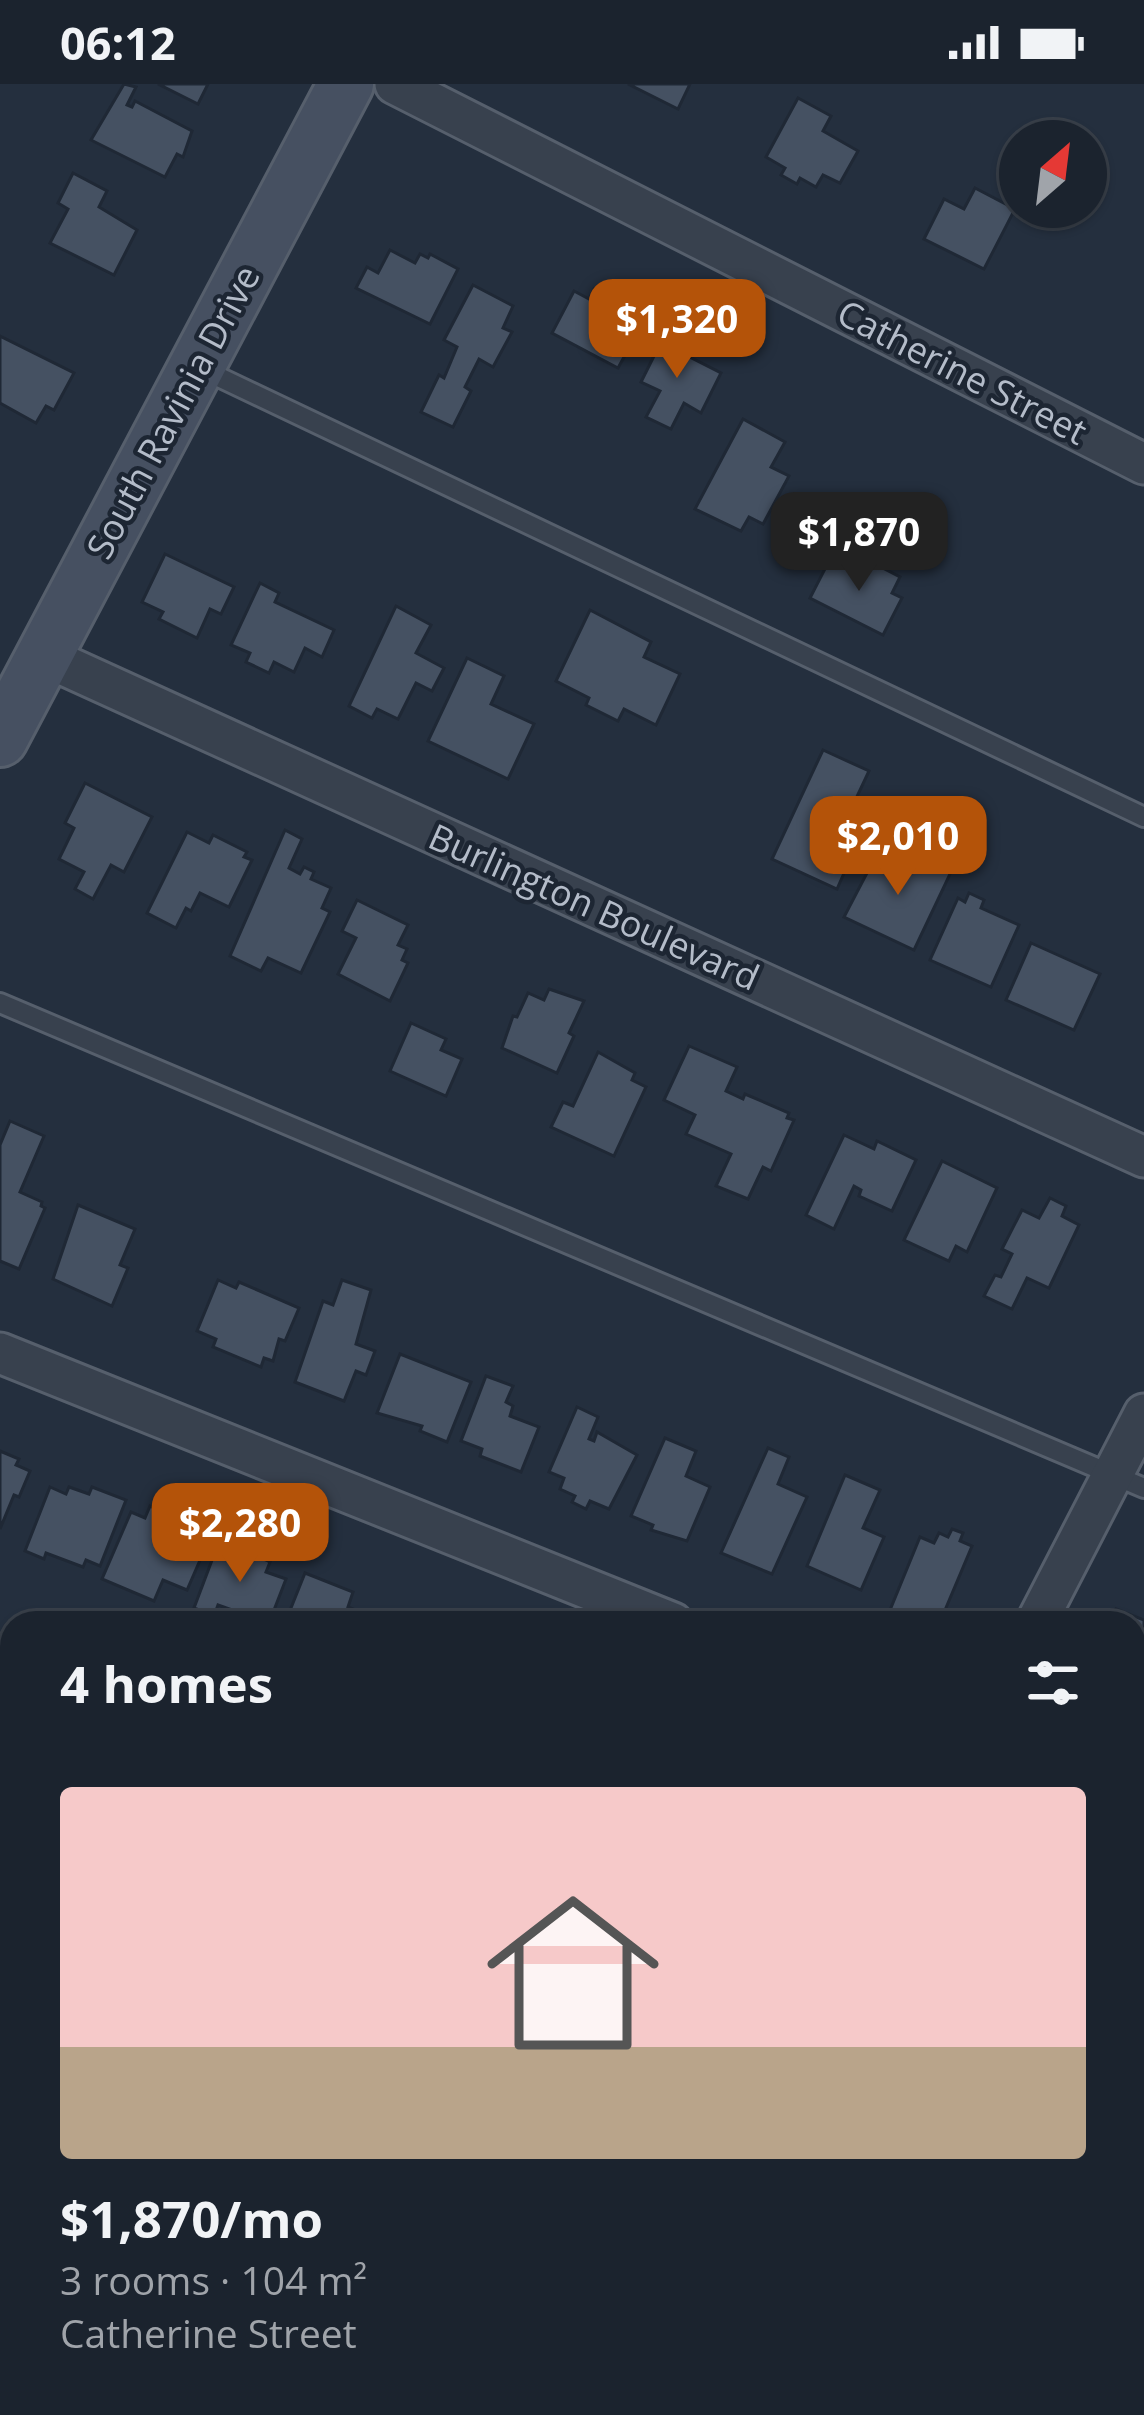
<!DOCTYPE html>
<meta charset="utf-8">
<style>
:root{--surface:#1b232e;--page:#282f3a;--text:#f1f3f6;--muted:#a0a4aa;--line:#39404a;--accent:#b45309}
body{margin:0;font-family:"Open Sans",sans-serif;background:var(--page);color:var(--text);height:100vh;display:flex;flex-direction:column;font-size:45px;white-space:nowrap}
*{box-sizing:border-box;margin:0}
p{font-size:39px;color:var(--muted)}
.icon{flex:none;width:66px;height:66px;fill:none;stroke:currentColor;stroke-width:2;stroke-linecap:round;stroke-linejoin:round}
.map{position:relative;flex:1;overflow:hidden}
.panel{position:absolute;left:0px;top:1527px;width:1146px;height:804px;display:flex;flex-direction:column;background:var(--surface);border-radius:36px 36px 0 0;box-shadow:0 3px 9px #0004,0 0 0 3px var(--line)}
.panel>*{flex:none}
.needle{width:78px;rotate:28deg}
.buttons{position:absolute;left:999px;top:36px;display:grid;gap:24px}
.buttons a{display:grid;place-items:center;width:108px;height:108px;border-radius:50%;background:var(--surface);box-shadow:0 3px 9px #0004,0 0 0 3px var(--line);font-size:60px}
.price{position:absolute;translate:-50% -102px;padding:0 27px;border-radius:24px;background:var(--accent);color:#fff;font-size:39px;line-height:78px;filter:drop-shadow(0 3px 6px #0008)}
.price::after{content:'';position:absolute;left:50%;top:72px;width:36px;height:27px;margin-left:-18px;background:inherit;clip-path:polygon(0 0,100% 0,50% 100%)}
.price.on{background:#222;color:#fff}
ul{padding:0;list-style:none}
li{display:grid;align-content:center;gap:24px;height:636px;padding:0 60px}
li span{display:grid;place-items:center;height:372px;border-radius:12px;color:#555}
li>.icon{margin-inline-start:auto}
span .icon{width:216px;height:216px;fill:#fffc;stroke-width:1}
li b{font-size:51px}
h2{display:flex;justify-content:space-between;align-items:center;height:144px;padding:0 60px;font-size:51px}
.status{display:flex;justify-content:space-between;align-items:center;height:84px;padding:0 60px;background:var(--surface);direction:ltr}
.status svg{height:33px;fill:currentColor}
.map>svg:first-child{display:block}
</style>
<div class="status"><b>06:12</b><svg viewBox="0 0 49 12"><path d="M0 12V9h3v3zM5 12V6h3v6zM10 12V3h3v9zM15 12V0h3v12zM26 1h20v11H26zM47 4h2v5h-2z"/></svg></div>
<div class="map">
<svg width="1144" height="2331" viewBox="0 0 1144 2331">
<rect width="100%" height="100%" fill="#242f3e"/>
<g fill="#455162" stroke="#1f2835" stroke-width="3">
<path d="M124 0 136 3 127 21 132 23 135 17 192 47 183 73 177 70 165 93 91 56Z"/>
<path d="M158 0H208L198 20Z"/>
<path d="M628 0H690L678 25Z"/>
<path d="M798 14 831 32 823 47 858 67 840 99 823 91 816 103 800 94 797 100 781 91 785 84 766 73Z"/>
<path d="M73 89 107 107 99 123 137 146 114 191 50 159 68 125 58 119Z"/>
<path d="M975 104 1015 125 984 185 924 155 944 115 964 125Z"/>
<path d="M390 166 415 179 420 170 428 174 430 170 458 185 430 240 356 204 367 183 378 189Z"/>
<path d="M473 201 513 222 503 244 512 248 493 283 479 275 465 303 471 307 453 343 421 328 439 291 444 294 457 263 444 256Z"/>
<path d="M594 205 646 233 618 284 552 249 574 207 589 215Z"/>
<path d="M668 244 687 254 680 268 721 289 701 329 684 319 671 345 646 333 660 307 641 298Z"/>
<path d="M0 252 74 289 54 326 46 322 36 339 0 319Z"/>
<path d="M743 335 785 358 771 383 789 392 763 440 749 433 741 447 695 425Z"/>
<path d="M165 470 234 503 221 530 210 525 197 554 159 535 163 528 142 518Z"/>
<path d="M831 473 866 492 873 479 900 493 892 509 902 514 883 551 810 514Z"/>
<path d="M260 499 279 509 275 518 334 546 322 573 305 564 294 588 274 578 269 589 246 578 250 569 231 561Z"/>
<path d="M396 522 431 541 416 569 444 584 432 607 416 599 398 635 377 625 372 634 349 622Z"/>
<path d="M590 526 651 558 644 573 680 590 656 641 624 625 618 637 586 621 589 614 556 597Z"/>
<path d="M467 574 504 592 491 620 534 640 508 695 428 657Z"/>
<path d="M823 666 869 687 838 753 856 762 837 805 772 775Z"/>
<path d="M85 699 152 733 124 788 111 781 93 815 75 805 84 788 59 775 74 744 65 739Z"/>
<path d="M285 746 302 755 289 784 300 790 304 783 314 788 311 795 331 804 322 824 330 828 301 889 268 874 261 887 230 872Z"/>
<path d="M187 748 209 759 213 751 247 768 244 773 252 776 229 823 200 809 191 827 186 824 176 844 147 829Z"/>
<path d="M880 764 922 784 926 776 951 788 914 866 844 833Z"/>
<path d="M969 809 984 816 981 824 1019 841 991 903 930 876 958 814 965 818Z"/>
<path d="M357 816 408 841 398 861 407 865 402 876 408 879 390 917 338 890 356 854 342 847Z"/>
<path d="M1031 859 1100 890 1074 946 1006 916Z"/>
<path d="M549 905 584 917 569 949 574 952 557 989 502 964 513 932 517 933 528 909 544 916Z"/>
<path d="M411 939 446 955 441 966 462 975 446 1012 390 987Z"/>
<path d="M689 962 737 983 726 1007 743 1015 745 1010 789 1029 787 1034 794 1036 771 1087 763 1083 748 1115 716 1102 731 1070 686 1050 695 1031 664 1016Z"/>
<path d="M598 968 635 989 632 996 646 1003 614 1072 551 1043 563 1018 573 1022Z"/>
<path d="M10 1037 44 1052 20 1108 42 1118 41 1122 45 1124 19 1185 0 1177V1061Z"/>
<path d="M844 1051 874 1065 877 1057 916 1076 892 1127 859 1112 861 1106 854 1102 834 1145 806 1131Z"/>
<path d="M942 1077 997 1104 967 1168 956 1162 949 1177 904 1156Z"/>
<path d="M1050 1114 1066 1122 1062 1132 1079 1141 1049 1204 1027 1194 1012 1225 984 1212 995 1191 1001 1193 1012 1170 1002 1165 1022 1126 1039 1134Z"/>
<path d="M78 1121 135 1145 120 1181 128 1184 112 1222 53 1195Z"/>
<path d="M218 1196 236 1204 239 1198 299 1224 285 1257 279 1255 273 1277 264 1274 261 1283 213 1263 216 1255 197 1247Z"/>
<path d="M342 1196 371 1206 356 1260 375 1267 366 1291 356 1287 344 1317 295 1298 323 1217 333 1221Z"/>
<path d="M400 1270 471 1298 447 1358 420 1347 422 1342 377 1329Z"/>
<path d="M486 1292 513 1302 506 1318 513 1322 510 1332 539 1343 521 1388 480 1372 482 1365 461 1357Z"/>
<path d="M577 1323 598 1333 589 1355 594 1357 597 1348 637 1371 609 1425 590 1417 586 1425 572 1418 575 1412 560 1405 564 1394 549 1388Z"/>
<path d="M665 1354 696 1367 686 1392 710 1403 687 1457 651 1446 653 1441 631 1432Z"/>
<path d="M768 1364 789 1373 778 1400 807 1413 772 1490 721 1469Z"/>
<path d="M0 1367 19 1375 16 1381 30 1387 19 1413 14 1411 0 1445Z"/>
<path d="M845 1391 880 1406 863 1444 884 1453 861 1506 807 1482Z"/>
<path d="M50 1403 66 1410 69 1403 89 1410 92 1403 126 1416 100 1482 86 1476 83 1483 46 1469 44 1475 25 1467Z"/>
<path d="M167 1420 178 1425 175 1430 198 1440 188 1461 204 1467 187 1506 163 1496 154 1517 102 1495 131 1428 145 1434 150 1422 164 1428Z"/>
<path d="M952 1445 963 1449 960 1457 972 1462 943 1531 962 1539H899L900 1536 888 1531 920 1453 934 1459 939 1449 948 1453Z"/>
<path d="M220 1455 270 1478 266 1488 286 1495 269 1539H243L246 1531 218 1521 214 1532 194 1524Z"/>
<path d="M305 1489 353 1508 348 1523 365 1530 362 1539H285Z"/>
<path d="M1116 1525 1144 1536V1568L1138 1583 1144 1586V1597L1135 1620 1134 1539H1106L1108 1534 1112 1536Z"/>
<path d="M1144 1854V1947L1143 1950 1134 1947V1878Z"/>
<path d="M12 2051V2158L10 2162 12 2211 0 2207 6 2189 0 2187V2112L12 2080 3 2077Z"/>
<path d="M1144 2222V2284L1134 2281V2248Z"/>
<path d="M693 2319H760L756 2331H688Z"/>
</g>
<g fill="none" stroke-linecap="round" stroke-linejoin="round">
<g stroke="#565f6c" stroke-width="24">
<g id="lane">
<path d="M202 285 1144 733"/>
<path d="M0 919 1144 1404"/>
<path d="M0 1611 12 1616"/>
<path d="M1134 2045 1144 2049"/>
<path d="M0 2257 12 2262"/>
<path d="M171 2319 205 2331"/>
</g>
</g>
<g stroke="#565f6c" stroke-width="45">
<g id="street">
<path d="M395 0 1144 380"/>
<path d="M44 572 1144 1073"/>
<path d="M0 1269 673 1539"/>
<path d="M1036 1539 1144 1330"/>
<path d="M1134 1724 1144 1728"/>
<path d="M0 1954 12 1958"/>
<path d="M1023 2319 1057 2331"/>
<path d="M615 2331 621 2319"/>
</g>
</g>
<g stroke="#565f6c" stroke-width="60">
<path id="secondary" d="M0 655 346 0"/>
</g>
<use href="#lane" stroke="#38414e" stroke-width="18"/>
<use href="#street" stroke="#38414e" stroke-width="39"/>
<use href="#secondary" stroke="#465061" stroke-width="54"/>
</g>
<g text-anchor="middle" stroke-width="9" stroke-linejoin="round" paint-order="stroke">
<g font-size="36" fill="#b4bcc9" stroke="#1d2633">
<text transform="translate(962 288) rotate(27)" y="13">Catherine Street</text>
<text transform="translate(173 328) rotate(-62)" y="13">South Ravinia Drive</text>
<text transform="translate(594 823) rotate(24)" y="13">Burlington Boulevard</text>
</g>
</g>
</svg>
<div class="buttons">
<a><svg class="needle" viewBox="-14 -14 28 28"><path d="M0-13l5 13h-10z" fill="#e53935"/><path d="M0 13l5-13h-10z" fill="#a0a4aa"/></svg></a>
</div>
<b class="price" style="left:677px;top:297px">$1,320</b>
<b class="price on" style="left:859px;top:510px">$1,870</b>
<b class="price" style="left:898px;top:814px">$2,010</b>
<b class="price" style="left:240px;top:1501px">$2,280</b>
<section class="panel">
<h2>4 homes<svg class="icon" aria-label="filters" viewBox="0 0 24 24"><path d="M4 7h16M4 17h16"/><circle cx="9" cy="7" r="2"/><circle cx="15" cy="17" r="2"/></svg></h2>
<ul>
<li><span style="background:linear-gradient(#f6c9c9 70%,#b9a48a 0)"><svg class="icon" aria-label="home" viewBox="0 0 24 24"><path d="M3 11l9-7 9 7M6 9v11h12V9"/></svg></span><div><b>$1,870/mo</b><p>3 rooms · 104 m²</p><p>Catherine Street</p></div></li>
</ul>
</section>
</div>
